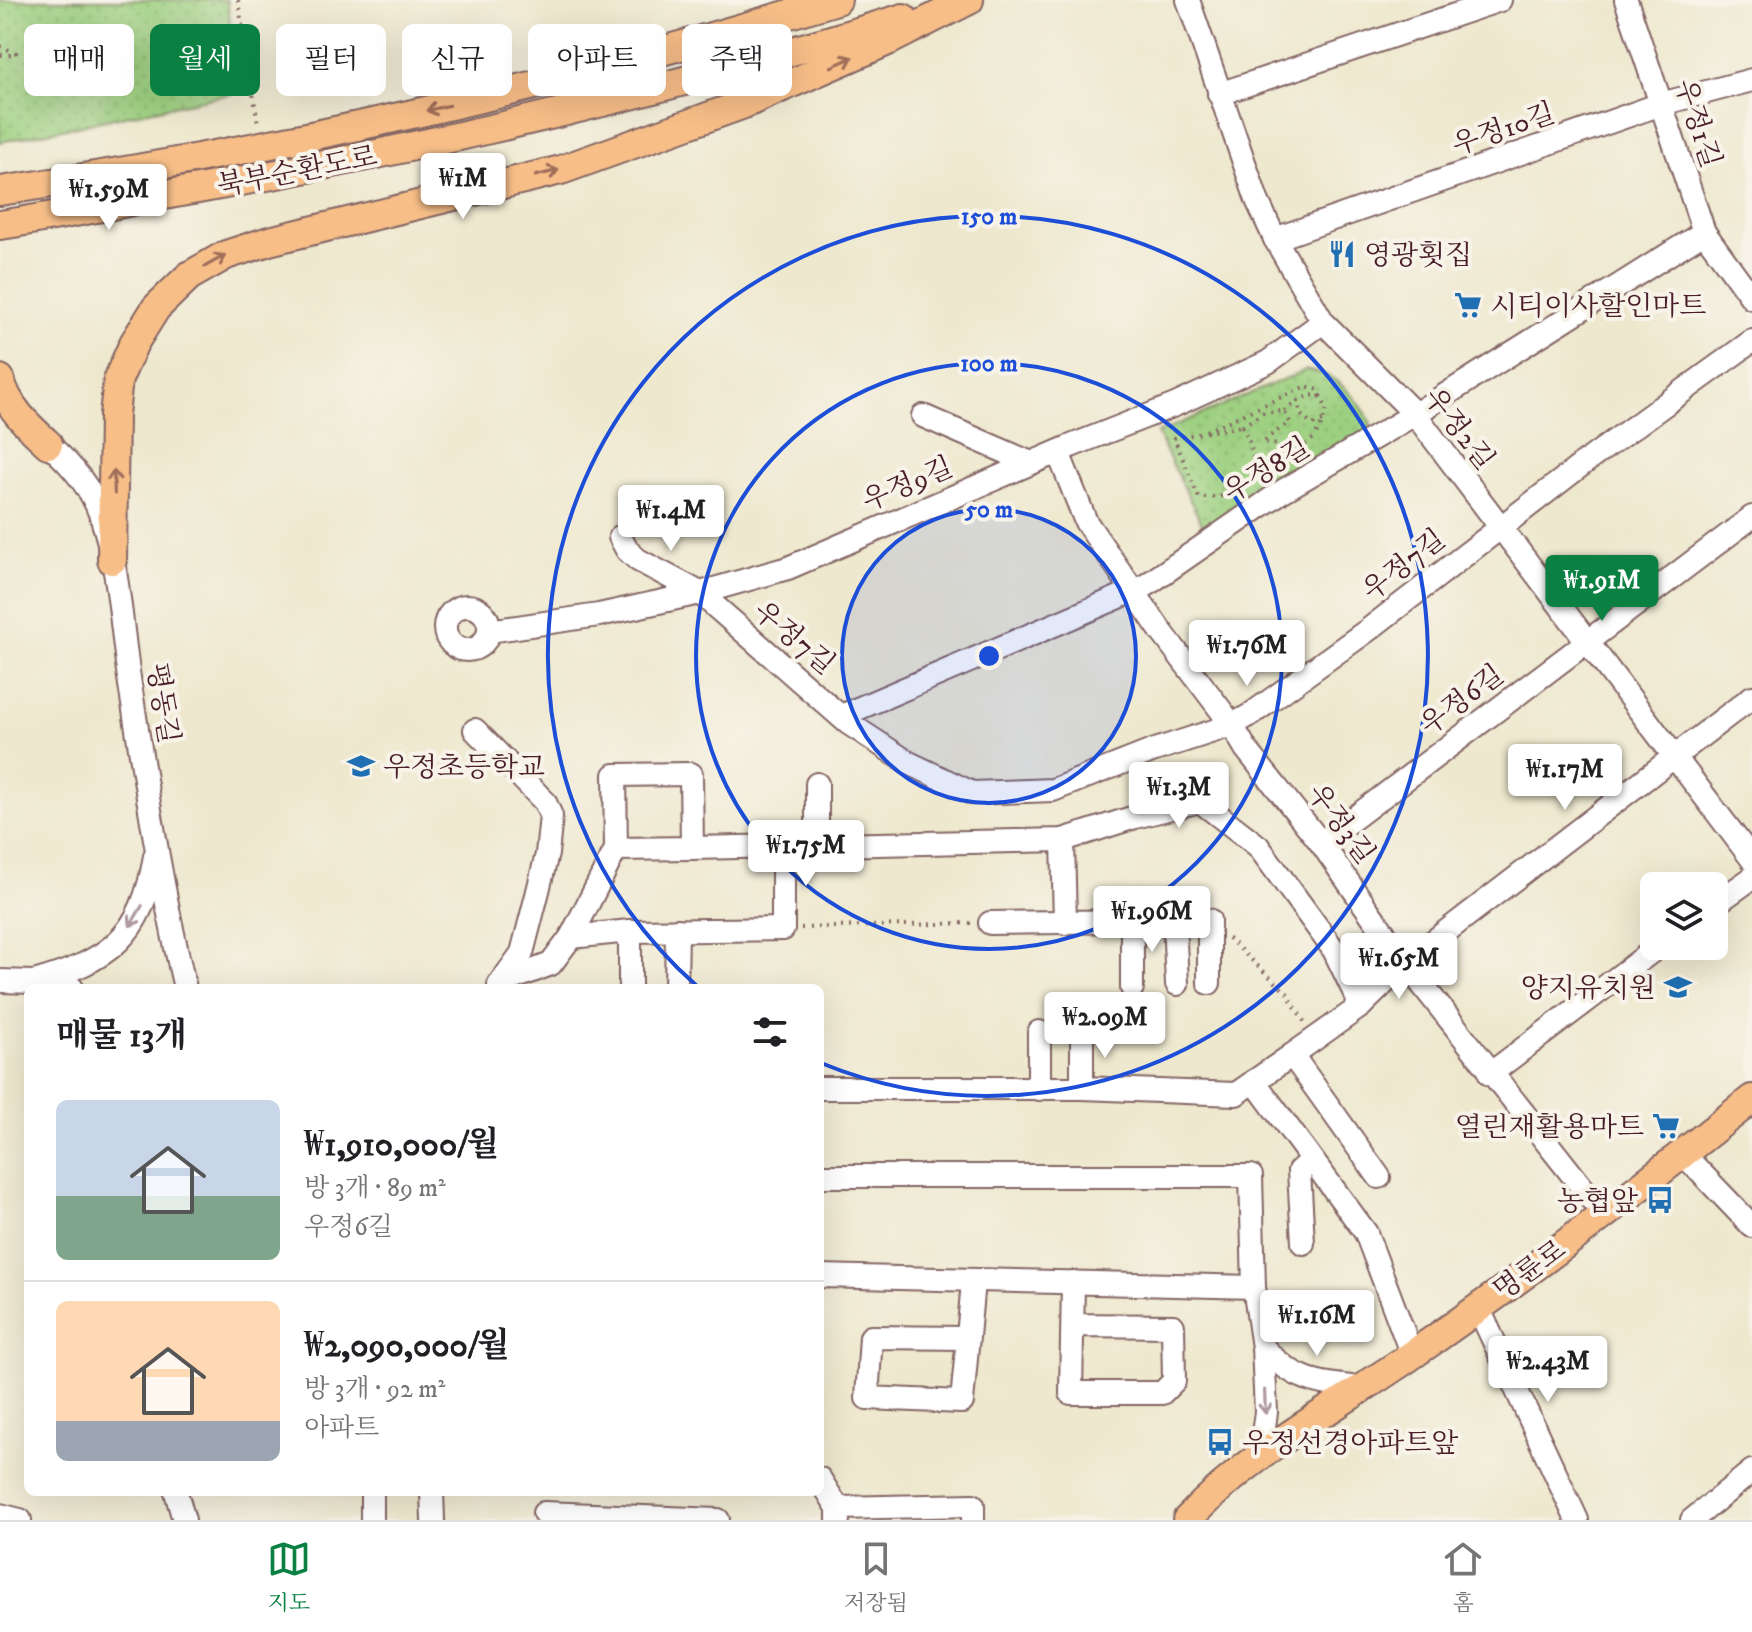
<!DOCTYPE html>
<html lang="ko">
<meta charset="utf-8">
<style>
:root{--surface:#fff;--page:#f2f2f2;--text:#202124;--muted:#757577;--line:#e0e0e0;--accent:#0b8043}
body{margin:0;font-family:"IM FELL DW Pica","Noto Serif KR",serif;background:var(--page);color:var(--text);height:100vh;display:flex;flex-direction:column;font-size:30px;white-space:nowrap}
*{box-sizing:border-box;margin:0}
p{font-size:26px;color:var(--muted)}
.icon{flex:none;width:44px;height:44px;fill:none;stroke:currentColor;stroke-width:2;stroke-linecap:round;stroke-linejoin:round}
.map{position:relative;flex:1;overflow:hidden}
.details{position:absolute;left:24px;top:984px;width:800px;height:512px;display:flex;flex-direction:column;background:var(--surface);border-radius:12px;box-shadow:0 8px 32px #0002}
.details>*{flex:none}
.top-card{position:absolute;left:24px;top:24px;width:800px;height:72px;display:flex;gap:16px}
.tools{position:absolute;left:1640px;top:872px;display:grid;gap:16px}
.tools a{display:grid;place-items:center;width:88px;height:88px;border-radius:12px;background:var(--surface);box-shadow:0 8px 32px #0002;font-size:40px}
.price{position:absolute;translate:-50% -68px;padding:0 18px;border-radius:8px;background:#fff;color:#222;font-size:26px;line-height:52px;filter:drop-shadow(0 2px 4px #0008)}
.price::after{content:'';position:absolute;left:50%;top:48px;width:24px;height:18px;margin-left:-12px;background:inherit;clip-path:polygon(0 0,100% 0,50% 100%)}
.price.current{background:var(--accent);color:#fff}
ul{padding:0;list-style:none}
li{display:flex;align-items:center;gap:24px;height:200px;padding:0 32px}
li+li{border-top:2px solid var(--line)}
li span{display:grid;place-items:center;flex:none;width:224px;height:160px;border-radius:12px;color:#555}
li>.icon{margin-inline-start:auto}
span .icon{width:96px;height:96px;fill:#fffc;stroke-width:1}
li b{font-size:34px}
h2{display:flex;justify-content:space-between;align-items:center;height:96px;padding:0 32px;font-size:34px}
.chip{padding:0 28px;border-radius:12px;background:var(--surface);box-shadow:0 8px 32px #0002;font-size:28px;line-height:72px}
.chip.current{background:var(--accent);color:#fff}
.menu{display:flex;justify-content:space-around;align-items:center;height:112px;border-top:2px solid var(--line);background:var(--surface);font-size:22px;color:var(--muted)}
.menu a{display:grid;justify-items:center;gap:4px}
.menu .current{color:var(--accent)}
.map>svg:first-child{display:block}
</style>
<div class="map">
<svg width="1752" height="1520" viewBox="0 0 1752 1520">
<defs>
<pattern id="green-dots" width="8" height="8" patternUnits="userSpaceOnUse" patternTransform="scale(2)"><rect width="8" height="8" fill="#9dd080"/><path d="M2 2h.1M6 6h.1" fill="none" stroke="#89b26f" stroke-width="1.8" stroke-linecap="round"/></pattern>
</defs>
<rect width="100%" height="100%" fill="#f7f3e8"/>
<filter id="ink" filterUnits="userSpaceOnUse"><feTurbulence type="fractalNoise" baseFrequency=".0125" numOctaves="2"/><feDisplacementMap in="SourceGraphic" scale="16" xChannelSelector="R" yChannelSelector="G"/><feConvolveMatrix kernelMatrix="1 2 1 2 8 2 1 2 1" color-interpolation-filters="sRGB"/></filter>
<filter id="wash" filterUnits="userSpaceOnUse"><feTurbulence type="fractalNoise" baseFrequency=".006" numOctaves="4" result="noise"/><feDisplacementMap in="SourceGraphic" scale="32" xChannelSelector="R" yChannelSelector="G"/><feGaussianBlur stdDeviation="1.8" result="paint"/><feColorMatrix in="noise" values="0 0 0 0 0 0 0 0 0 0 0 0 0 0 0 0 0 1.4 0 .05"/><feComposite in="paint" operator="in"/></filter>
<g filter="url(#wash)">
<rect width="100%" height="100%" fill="#eee8ce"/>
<g fill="url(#green-dots)" stroke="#747856" stroke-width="2">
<path d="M0 0H227L240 92 0 142Z"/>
<path d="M1306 370C1313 372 1320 373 1326 375 1342 382 1366 408 1371 424L1367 433 1204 528 1157 433Z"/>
</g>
</g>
<g filter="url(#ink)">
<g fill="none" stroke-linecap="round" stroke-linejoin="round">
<g stroke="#836564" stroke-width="26">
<g id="minor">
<path d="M1188 0 1257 200 1275 239 1323 322 1415 414 1752 859"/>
<path d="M1626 0 1704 232 1752 298"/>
<path d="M1219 94 1500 0"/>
<path d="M1275 239 1661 104 1752 80"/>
<path d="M923 416 1031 463"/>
<path d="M48 444C71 464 91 487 101 516 119 567 121 625 129 678 145 781 161 886 185 988"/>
<path d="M1058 452 1086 522 1161 631 1232 725 1246 749 1321 843 1405 963 1604 1215"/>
<path d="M620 537 627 550 638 560 700 593 848 723 909 763 972 793 1053 790 1152 751 1232 725 1250 715 1368 630 1584 463 1752 341"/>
<circle cx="467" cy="628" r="22"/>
<path d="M489 631 599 615 700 593 788 568 1071 446 1175 405 1268 362 1323 322"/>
<path d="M841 716 1145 586 1281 492 1415 414 1704 232"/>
<path d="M475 730 545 802 551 816 547 854 537 895 522 953 499 985"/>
<path d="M1063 840 1065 923"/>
<path d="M1321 843 1752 517"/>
<path d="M817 847V784"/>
<path d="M692 848 1063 840 1135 817 1200 801 1258 846 1334 950 1361 1006 1292 1055 1379 1177"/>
<path d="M1714 905 1752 878"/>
<path d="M1174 921 1177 984"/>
<path d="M1132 922V988"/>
<path d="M990 923 1209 920V983"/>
<path d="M630 931V988"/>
<path d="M571 937 630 931 783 929V847"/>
<path d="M0 981 34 982 72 988"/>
<path d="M34 982C110 960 142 937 155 856"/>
<path d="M501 983 551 964 571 937 616 849 615 775 691 774 692 848 616 849"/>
<path d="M676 988 677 930"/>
<path d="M1361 1006 1405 963 1752 697"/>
<path d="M1039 1032V1089"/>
<path d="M1082 1032V1088"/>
<path d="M1490 1074 1659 946"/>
<path d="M1254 1081 1366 1233 1412 1355"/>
<path d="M820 1088H1082L1236 1094 1292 1055"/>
<path d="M1683 1154 1752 1226"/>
<path d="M820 1176H1251L1254 1287 1263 1347 1266 1412 1260 1456"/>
<path d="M1303 1243 1299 1171 1310 1161"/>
<path d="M820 1276 1254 1287"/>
<path d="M1478 1307 1577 1520"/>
<path d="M1073 1325 1173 1326 1174 1381 1162 1393H1071L1073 1282"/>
<path d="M967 1338 871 1337 867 1398 962 1402 973 1282"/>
<path d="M1263 1347C1293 1381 1318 1384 1362 1388"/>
<path d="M820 1479 838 1508V1520"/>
<path d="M176 1492 184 1520"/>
<path d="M432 1492 433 1520"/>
<path d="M838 1508 973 1505V1520"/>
<path d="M544 1513 718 1520"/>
<path d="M0 1515 20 1520"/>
<path d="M372 1520V1492"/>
<path d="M1692 1520 1752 1471"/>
</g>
</g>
<g stroke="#836564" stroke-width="32">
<g id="major">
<path d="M0 191C161 167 323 136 481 98 601 70 719 35 837 0"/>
<path d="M0 225C70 214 139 199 209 187 443 144 675 89 903 18"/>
<path d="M0 379C7 407 27 425 48 444"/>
<path d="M112 560 114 415 118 379 134 343 156 308 189 276 226 255 269 241 561 170 744 104 890 40 969 0"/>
<path d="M1187 1520C1251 1451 1336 1408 1412 1355 1529 1274 1641 1187 1752 1099"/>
</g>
</g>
<g stroke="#836564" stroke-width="4" stroke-dasharray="2 6" stroke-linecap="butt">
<path d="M238 0 258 124"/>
<path d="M0 46 16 53 15 55H0"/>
<path d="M1284 411 1298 401"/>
<path d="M1242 426 1263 413 1284 411 1290 422C1281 430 1269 434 1263 444 1273 443 1280 446 1289 447 1314 451 1321 426 1327 409L1320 396 1310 395 1298 401 1301 415 1312 425 1323 421"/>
<path d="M1242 426C1253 448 1258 462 1245 485L1219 497 1199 498 1174 438Z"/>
<path d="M1206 431 1306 386 1319 390 1320 396"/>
<path d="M801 928 972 923"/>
<path d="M1228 938 1287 993 1305 1023"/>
</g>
<use href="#minor" stroke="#fff" stroke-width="22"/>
<use href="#major" stroke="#f7be88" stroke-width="28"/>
</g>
<defs><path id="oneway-shaft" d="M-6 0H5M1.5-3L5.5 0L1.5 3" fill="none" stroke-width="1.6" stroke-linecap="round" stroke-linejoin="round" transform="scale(2)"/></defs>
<g stroke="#a06e5a">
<use href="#oneway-shaft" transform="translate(842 62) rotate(-24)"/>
<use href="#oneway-shaft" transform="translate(438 108) rotate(167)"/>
<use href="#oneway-shaft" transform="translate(547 173) rotate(-14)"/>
<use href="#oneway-shaft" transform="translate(215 261) rotate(-29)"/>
<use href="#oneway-shaft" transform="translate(114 482) rotate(-92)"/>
</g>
<g stroke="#ae9aa0">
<use href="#oneway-shaft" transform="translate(136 916) rotate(121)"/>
<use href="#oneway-shaft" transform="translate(1265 1402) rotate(88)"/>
</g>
</g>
<circle cx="989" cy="656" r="147" fill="#1d4ed8" fill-opacity=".12"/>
<g fill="none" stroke="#1d4ed8" stroke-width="4">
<circle cx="989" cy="656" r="147"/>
<circle cx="989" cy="656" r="293"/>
<path d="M697 986A440 440 0 1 1 821 1063"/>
</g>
<defs>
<g id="restaurant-bare" transform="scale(2.16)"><path d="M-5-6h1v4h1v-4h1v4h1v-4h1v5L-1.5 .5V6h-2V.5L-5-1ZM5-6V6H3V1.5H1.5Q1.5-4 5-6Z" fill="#1f6fb2" stroke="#f7f3e8" stroke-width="2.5" paint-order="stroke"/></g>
<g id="supermarket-bare" transform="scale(2.16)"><path d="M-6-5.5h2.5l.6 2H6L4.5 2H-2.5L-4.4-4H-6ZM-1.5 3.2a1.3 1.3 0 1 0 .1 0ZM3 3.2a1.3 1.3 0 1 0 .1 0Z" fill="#1f6fb2" stroke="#f7f3e8" stroke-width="2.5" paint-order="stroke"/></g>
<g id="school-bare" transform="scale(2.16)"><path d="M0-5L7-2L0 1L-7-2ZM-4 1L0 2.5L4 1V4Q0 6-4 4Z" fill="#1f6fb2" stroke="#f7f3e8" stroke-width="2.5" paint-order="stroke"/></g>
<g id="bus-bare" transform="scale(2.16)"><path d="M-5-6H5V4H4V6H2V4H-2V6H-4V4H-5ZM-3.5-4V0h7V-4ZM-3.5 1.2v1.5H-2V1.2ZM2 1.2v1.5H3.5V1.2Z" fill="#1f6fb2" stroke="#f7f3e8" stroke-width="2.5" paint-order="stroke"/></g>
</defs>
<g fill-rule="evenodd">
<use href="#restaurant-bare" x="1342" y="254"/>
<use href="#supermarket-bare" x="1468" y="305"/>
<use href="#school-bare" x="361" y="766"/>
<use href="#school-bare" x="1678" y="987"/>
<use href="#supermarket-bare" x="1666" y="1126"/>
<use href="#bus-bare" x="1660" y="1200"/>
<use href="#bus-bare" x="1220" y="1442"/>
</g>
<g text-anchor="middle" stroke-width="8" stroke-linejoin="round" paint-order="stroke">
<g font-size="28" fill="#4a1f2b" stroke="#f7f3e8">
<text transform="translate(1699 123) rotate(72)" y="10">우정1길</text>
<text transform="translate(1503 128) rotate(-19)" y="10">우정10길</text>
<text transform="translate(297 170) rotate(-11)" y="10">북부순환도로</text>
<text transform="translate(1460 428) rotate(52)" y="10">우정2길</text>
<text transform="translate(1266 469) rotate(-32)" y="10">우정8길</text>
<text transform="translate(907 483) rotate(-23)" y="10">우정9길</text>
<text transform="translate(1403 564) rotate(-38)" y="10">우정7길</text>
<text transform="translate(795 637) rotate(40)" y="10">우정7길</text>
<text transform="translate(1461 699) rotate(-37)" y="10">우정6길</text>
<text transform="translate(164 703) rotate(81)" y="10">평동길</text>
<text transform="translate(1342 823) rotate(53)" y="10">우정3길</text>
<text transform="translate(1529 1269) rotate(-36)" y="10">명륜로</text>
</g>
<g font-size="28" fill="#4a1f2b" stroke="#f7f3e8" text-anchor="start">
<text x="1364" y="264">영광횟집</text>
<text x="1490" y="315">시티이사할인마트</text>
<text x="383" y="776">우정초등학교</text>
<text x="1656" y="997" text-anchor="end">양지유치원</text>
<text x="1644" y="1136" text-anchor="end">열린재활용마트</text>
<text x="1638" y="1210" text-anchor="end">농협앞</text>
<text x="1242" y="1452">우정선경아파트앞</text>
</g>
</g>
<circle cx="989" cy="656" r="12" fill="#1d4ed8" stroke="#f7f3e8" stroke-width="4"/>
<g font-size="24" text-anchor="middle" font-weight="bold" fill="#1d4ed8" stroke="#f7f3e8" stroke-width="8" stroke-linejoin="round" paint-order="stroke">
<text x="989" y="224">150 m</text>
<text x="989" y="371">100 m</text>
<text x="989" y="517">50 m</text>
</g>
</svg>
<div class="tools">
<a><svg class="icon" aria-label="layers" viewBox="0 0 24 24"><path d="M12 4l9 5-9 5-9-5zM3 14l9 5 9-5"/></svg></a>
</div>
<b class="price" style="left:463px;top:221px">₩1M</b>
<b class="price" style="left:109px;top:232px">₩1.59M</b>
<b class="price" style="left:671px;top:553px">₩1.4M</b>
<b class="price current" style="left:1602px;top:623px">₩1.91M</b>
<b class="price" style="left:1247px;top:688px">₩1.76M</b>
<b class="price" style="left:1565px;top:812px">₩1.17M</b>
<b class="price" style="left:1179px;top:830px">₩1.3M</b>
<b class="price" style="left:806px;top:888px">₩1.75M</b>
<b class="price" style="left:1152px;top:954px">₩1.96M</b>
<b class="price" style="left:1399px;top:1001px">₩1.65M</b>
<b class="price" style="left:1105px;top:1060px">₩2.09M</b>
<b class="price" style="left:1317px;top:1358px">₩1.16M</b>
<b class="price" style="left:1548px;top:1404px">₩2.43M</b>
<div class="top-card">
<a class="chip">매매</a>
<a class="chip current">월세</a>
<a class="chip">필터</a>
<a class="chip">신규</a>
<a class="chip">아파트</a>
<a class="chip">주택</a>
</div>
<section class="details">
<h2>매물 13개<svg class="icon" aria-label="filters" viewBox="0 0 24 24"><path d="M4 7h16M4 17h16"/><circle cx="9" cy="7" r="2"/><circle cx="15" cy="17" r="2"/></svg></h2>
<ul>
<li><span style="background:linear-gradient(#c9d6e8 60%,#7fa58c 0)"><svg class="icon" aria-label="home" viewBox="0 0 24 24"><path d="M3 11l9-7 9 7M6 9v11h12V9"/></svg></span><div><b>₩1,910,000/월</b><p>방 3개 · 89 m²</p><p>우정6길</p></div></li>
<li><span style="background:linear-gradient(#ffd9b3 75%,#9aa5b1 0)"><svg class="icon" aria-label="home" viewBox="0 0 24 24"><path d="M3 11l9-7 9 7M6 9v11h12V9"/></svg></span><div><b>₩2,090,000/월</b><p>방 3개 · 92 m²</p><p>아파트</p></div></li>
</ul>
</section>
</div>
<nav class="menu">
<a class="current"><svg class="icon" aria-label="map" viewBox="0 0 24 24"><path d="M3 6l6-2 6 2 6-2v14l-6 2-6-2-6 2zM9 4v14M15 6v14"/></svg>지도</a>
<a><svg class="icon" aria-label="saved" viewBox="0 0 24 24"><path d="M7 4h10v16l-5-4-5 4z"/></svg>저장됨</a>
<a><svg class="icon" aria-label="home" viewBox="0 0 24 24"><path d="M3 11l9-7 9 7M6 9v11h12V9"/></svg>홈</a>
</nav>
